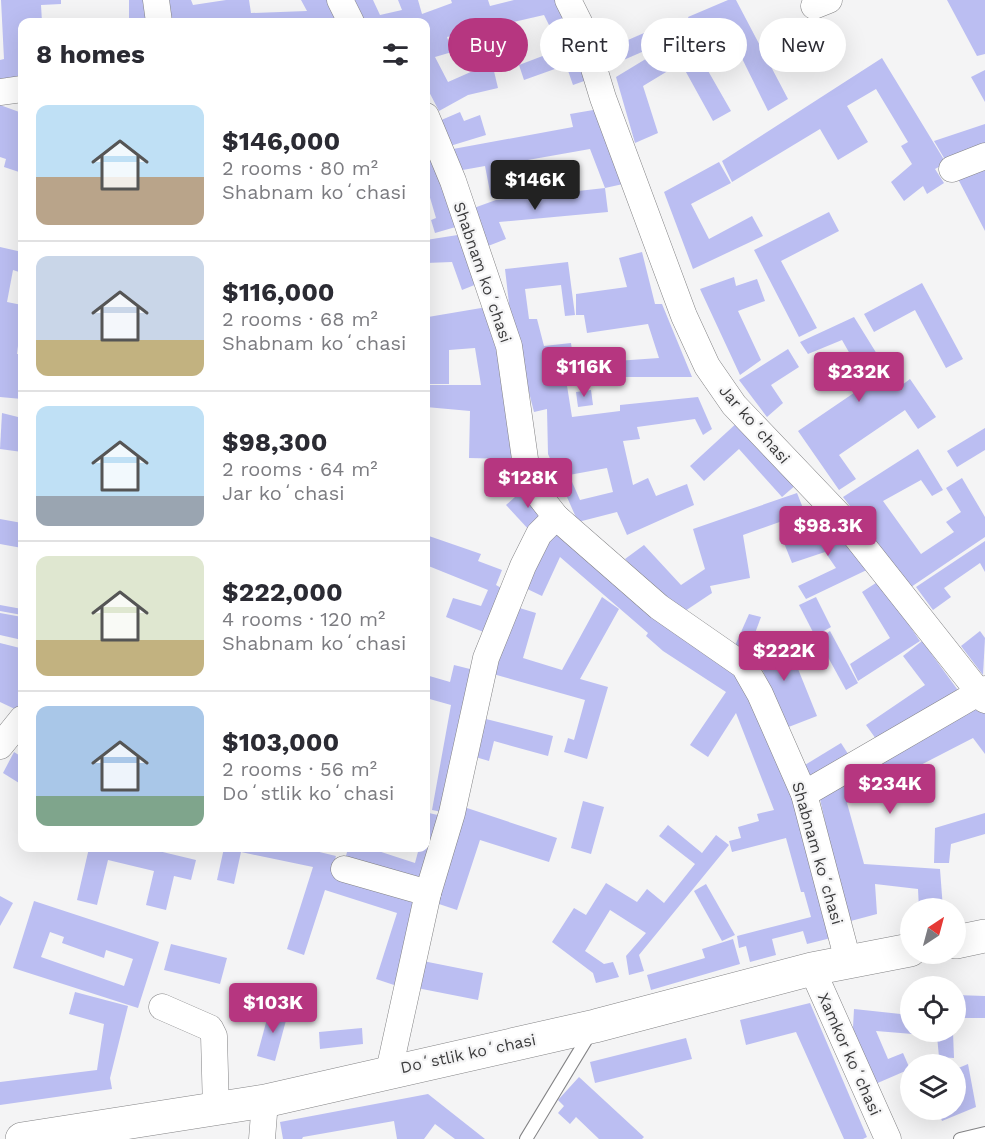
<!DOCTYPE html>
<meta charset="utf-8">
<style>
:root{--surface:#fff;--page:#f7f7f7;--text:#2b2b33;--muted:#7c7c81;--line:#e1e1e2;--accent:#b63680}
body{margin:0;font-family:"Work Sans",sans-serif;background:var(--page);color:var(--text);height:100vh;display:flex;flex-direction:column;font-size:22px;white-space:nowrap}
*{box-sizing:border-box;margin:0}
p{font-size:20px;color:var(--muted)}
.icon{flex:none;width:33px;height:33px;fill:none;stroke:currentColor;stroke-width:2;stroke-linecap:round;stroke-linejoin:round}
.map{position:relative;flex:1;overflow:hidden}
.sheet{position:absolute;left:18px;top:18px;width:412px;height:834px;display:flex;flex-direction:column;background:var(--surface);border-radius:12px;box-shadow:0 6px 24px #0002}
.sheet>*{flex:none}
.guide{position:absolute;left:448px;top:18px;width:446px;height:54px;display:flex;gap:12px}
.needle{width:39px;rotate:36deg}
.controls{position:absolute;left:900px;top:898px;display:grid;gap:12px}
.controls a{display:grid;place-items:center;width:66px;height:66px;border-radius:50%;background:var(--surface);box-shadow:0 6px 24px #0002;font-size:30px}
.price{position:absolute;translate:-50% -51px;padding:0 14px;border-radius:6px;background:var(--accent);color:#fff;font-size:20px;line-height:39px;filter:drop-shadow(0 2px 3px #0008)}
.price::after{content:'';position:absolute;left:50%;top:36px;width:18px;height:14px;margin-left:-9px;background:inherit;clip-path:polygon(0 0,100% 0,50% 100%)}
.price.on{background:#222;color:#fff}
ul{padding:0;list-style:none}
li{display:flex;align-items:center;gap:18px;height:150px;padding:0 18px}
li+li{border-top:2px solid var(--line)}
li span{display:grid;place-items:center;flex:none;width:168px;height:120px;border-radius:12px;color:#555}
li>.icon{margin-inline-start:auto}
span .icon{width:72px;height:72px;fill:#fffc;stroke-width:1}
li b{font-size:26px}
h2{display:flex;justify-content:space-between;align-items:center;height:72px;padding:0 18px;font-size:26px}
.tag{padding:0 21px;border-radius:27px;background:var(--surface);box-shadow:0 6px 24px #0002;font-size:21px;line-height:54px}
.tag.on{background:var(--accent);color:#fff}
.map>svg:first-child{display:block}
</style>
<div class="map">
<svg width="985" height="1139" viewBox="0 0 985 1139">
<rect width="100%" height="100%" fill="#f4f4f5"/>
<g fill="#bbbef2" fill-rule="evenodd">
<path d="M1 0H61V4L41 5 42 22H22V80L0 82V60L4 59Z"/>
<rect x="129" y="0" width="19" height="22"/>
<path d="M168 0H191L193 5 226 0H249L251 13 307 11 301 0H336L347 22H171Z"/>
<path d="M348 0H373L380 15 402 10 398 0H418L422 14 452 3 451 0H488L490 6 514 0H561L580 43 572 45 587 80 573 85 566 65 524 80 519 65 561 49 544 15 447 37 452 52 435 57 448 82 473 71 493 67 498 88 468 95 439 111 426 86V22H357Z"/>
<path d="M728 0H736L788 99 768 111 726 26 697 38 688 17Z"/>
<path d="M947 0H985V54L977 56Z"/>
<path d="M644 33 651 48 619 62 612 47Z"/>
<path d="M687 34 731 111 713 121 681 63 643 86 658 133 635 143 616 77Z"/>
<path d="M882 58 946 163 935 169 944 183 927 194 923 186 904 201 891 182 912 164 901 146 908 142 876 89 847 106 868 142 838 160 820 129 732 182 722 161Z"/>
<path d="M985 70V102L971 77Z"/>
<path d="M0 105 22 113V173L4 167 6 159 0 157Z"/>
<path d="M599 109 623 184 605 188 590 149 505 164 511 193 491 197 485 166 457 171 453 149 573 127 570 114Z"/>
<path d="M460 112 464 121 480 115 486 135 450 146 439 121Z"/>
<path d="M985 124V149L947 163 934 141Z"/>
<path d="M426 132 459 226 435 233 431 220 436 218 426 184Z"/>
<path d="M719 162 731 183 691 204 709 239 752 216 763 236 693 269 664 192Z"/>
<path d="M985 169V231L958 179Z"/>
<path d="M605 188 608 212 499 222 506 239 483 248 471 209 496 200Z"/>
<path d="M829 212 839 231 781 261 817 328 799 337 754 250Z"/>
<path d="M464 234 482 282 462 290 452 262 426 263V240Z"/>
<path d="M0 247 22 252V273L13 270 7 302 22 305V338H19L17 354H22V399L0 397Z"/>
<path d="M642 252 655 304H662L692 377H619L616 361 659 358 648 324 587 333 584 315H576V294L627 287 619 258Z"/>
<path d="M568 262 575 315 565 316 561 285 525 289 529 319H537L544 346 571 343 574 364 564 367 572 417 620 411V405L698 397 712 429 703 435 695 419 637 427 640 439 623 441 633 485 648 478 656 496 687 484 694 505 627 535 617 512 578 522 548 454 547 409 534 412 511 321 505 269ZM607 468 613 492 580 500 569 475Z"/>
<path d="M734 277 736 286 757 279 765 301 738 311 761 360 740 375 700 289Z"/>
<path d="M922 283 963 359 946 368 915 310 874 332 864 314Z"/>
<path d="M493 306 513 396 511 459 469 458 470 411 426 407V385H481L475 348 449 350V384H426L428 317Z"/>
<path d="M854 317 898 388 910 379 936 417 918 429 905 410 839 455 856 479 839 490 798 431 867 384 842 340 808 354 800 342Z"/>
<path d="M788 349 799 367 771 385 783 403 767 417 739 380Z"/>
<path d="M591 390 593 405 578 407 576 392Z"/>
<path d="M2 413 22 418V452L0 449Z"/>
<path d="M739 421 797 484 782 497 739 449 704 481 690 466Z"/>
<path d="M985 428V450L957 467 947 451Z"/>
<path d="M918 449 943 490 932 496 921 480 883 501 921 554 954 532 946 522 961 512 946 488 962 478 985 517V537L911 587 843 497Z"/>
<path d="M525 488 549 514 530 531 506 505Z"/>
<path d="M797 493 805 513 743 535 750 578 710 586 712 593 682 613 664 600 625 559 644 545 681 585 705 569 693 529Z"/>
<path d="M0 519 22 523V548L0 544Z"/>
<path d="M837 523 873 567 806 599 798 586 836 568 825 552 792 563 784 543Z"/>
<path d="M552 524 740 673 796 800 831 938 807 944 803 931 772 939 776 955 750 962 746 946 739 948 737 936 811 917 804 892H801L786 838 732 852 729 841 741 838 738 827 759 821 757 814 774 810 736 713 708 757 690 745 726 692 663 651 646 636 648 633 560 557 542 596 521 586Z"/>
<path d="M426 535 481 554 478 561 502 570 496 585 510 593 486 633 446 617 453 598 481 606 488 590 426 565Z"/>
<path d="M985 541V572L980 563 944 588 951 597 933 610 916 587Z"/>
<path d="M879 581 920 641 858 681 850 664 890 638 862 592Z"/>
<path d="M602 597 619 609 580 679 608 687 587 759 564 752 568 738 574 740 585 700 493 674 513 606 536 613 523 658 562 670Z"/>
<path d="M816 597 831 627 815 636 799 605Z"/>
<path d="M0 605 22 609V615L0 611Z"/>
<path d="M0 613 22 617V640L0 635Z"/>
<path d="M749 614 761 617 747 655 734 648Z"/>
<path d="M830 631 858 683 846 690 818 639Z"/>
<path d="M980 631 985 638 983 675 961 646Z"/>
<path d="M776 635 784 657 792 654 817 716 786 728 761 666 750 658 754 643Z"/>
<path d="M922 641 960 693 881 746 866 725 925 685 903 656Z"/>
<path d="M0 643 20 648 22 643V693L17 710 0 702Z"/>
<path d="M454 665 474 670 447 813 432 810 451 705 426 698V675L450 682Z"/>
<path d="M976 702 985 714V754L973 738 847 803 864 864 940 869 943 909H919L918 889 875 884 877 914 847 922 818 790Z"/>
<path d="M482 718 553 736 548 756 494 741 489 761 472 756Z"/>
<path d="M841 743 852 760 811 785 800 768Z"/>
<path d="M14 752 22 757V778L19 783 3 773Z"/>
<path d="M583 801 604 807 591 854 571 848Z"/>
<path d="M461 806 557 838 549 862 480 840 457 910 430 901Z"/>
<path d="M429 813 442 816 423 883 345 860 348 848H369L415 863 419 848H426V824Z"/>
<path d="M985 813V834L951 844 949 863H934L935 828Z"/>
<path d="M668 825 702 853 716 835 729 845 639 955 644 971 629 975 626 956 646 933 610 910 585 951 604 964 613 962 619 977 596 983 593 973 552 942 574 908 586 915 606 883 637 902 647 889 664 903 695 864 659 836Z"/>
<path d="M89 848H146L196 860 191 880 174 876 166 910 146 905 154 871 108 860 97 905 77 900Z"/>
<path d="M224 848H303L336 856 331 872 424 902 397 986 376 979 397 913 325 890 304 955 287 949 313 867 241 852 234 884 217 880Z"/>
<path d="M706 884 735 935 722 941 694 891Z"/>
<path d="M0 896 13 903 0 926Z"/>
<path d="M34 901 159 942 138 1008 13 968ZM50 932 64 937 62 943 104 958 106 950 133 959 124 986 41 957Z"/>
<path d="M733 939 740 964 651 990 647 975 705 958 702 949Z"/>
<path d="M171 944 227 958 220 984 164 970Z"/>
<path d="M423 961 483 973 478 1000 417 988Z"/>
<path d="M75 992 128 1006 110 1078 112 1089 0 1105V1082L97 1070 104 1024 69 1014Z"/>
<path d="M956 995 985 996V1018H956Z"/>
<path d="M810 1003 867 1137 863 1139H844L796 1032 746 1045 740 1020Z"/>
<path d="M270 1008 288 1013 275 1061 257 1056Z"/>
<path d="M854 1009 910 1015V1032H953L954 1058 939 1057 937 1036 876 1031 888 1059 903 1053 910 1069 873 1085 853 1028Z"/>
<path d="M362 1028 363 1044 320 1049 319 1032Z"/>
<path d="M686 1038 692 1059 595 1083 590 1062Z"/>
<path d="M968 1064 976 1107 942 1121 938 1110 932 1113 931 1110H956V1069Z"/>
<path d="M579 1077 644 1137 642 1139H599L576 1117 570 1124 558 1113 564 1106 558 1100Z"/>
<path d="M428 1094 485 1139H455L435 1124 424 1139H397L394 1121 303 1137 302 1139H283L280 1122Z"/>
</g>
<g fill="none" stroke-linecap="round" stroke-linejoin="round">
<g stroke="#838385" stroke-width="14">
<g id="lane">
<path d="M526 1139 591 1032"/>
<path d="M960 1139 985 1133"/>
</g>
</g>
<g stroke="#838385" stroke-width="27">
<g id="street">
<path d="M156 0 159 22"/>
<path d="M340 0 351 22"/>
<path d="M568 0 581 26 603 98 684 316 707 366 734 405 838 514 985 700"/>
<path d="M814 6 829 0"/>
<path d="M0 92 22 89"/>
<path d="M426 116 453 181 509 346 527 473 538 494 556 517 659 607 744 666 760 694 804 794 848 961"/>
<path d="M952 169 985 156"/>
<path d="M0 746 22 719"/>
<path d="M804 794 985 689"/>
<path d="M344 869 428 893"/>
<path d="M812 969 888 1139"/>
<path d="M162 1007 210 1028 214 1036 216 1110"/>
<path d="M389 1071 428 893 452 813 486 658 523 566 539 534 556 517"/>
<path d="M262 1139 265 1101"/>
</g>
</g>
<g stroke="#838385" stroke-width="34">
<g id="secondary">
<path d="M956 942 985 936"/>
<path d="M22 1139 265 1101 595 1026 812 969 910 950"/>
</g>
</g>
<use href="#lane" stroke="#fff" stroke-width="12"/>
<use href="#street" stroke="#fff" stroke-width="26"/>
<use href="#secondary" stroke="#fff" stroke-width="33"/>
</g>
<g text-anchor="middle" stroke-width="4.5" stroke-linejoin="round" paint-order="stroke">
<g font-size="16" fill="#3c3c3d" stroke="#f4f4f5">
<text transform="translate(483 272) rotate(71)" y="6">Shabnam koʻchasi</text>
<text transform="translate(755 424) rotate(49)" y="6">Jar koʻchasi</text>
<text transform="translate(818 853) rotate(74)" y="6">Shabnam koʻchasi</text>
<text transform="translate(468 1053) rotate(-12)" y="6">Doʻstlik koʻchasi</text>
<text transform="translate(850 1054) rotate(66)" y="6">Xamkor koʻchasi</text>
</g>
</g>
</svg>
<div class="controls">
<a><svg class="needle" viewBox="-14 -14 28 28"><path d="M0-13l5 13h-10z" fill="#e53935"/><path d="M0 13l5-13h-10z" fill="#7c7c81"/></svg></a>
<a><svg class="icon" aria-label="locate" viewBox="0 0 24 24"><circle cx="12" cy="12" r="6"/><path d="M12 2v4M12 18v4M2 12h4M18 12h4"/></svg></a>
<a><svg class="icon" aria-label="layers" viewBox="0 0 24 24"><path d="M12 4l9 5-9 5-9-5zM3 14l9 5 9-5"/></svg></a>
</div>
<b class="price on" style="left:535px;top:211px">$146K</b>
<b class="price" style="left:584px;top:398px">$116K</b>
<b class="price" style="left:859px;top:403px">$232K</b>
<b class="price" style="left:528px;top:509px">$128K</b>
<b class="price" style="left:828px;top:557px">$98.3K</b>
<b class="price" style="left:784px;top:682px">$222K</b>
<b class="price" style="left:890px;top:815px">$234K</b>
<b class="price" style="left:273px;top:1034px">$103K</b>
<div class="guide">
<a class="tag on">Buy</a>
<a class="tag">Rent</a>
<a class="tag">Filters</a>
<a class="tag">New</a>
</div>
<section class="sheet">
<h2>8 homes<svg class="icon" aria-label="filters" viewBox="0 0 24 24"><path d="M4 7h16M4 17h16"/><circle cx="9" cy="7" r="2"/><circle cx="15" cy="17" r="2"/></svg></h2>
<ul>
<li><span style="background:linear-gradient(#bfe0f5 60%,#b9a48a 0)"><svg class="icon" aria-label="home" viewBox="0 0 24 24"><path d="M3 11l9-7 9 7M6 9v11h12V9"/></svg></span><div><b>$146,000</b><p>2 rooms · 80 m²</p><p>Shabnam koʻchasi</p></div></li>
<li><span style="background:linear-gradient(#c9d6e8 70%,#c2b280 0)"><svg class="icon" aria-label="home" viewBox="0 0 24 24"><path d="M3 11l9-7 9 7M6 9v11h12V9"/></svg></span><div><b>$116,000</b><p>2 rooms · 68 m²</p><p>Shabnam koʻchasi</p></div></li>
<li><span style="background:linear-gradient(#bfe0f5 75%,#9aa5b1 0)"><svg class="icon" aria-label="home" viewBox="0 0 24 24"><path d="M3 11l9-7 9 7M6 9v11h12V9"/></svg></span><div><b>$98,300</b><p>2 rooms · 64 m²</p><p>Jar koʻchasi</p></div></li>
<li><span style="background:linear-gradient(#dfe7d0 70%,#c2b280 0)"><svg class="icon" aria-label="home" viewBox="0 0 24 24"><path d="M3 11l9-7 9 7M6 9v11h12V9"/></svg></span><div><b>$222,000</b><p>4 rooms · 120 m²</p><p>Shabnam koʻchasi</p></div></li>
<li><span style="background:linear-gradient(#a9c7e8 75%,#7fa58c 0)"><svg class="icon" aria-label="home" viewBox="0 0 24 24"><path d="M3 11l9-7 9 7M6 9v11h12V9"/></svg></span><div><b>$103,000</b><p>2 rooms · 56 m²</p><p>Doʻstlik koʻchasi</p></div></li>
</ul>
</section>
</div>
